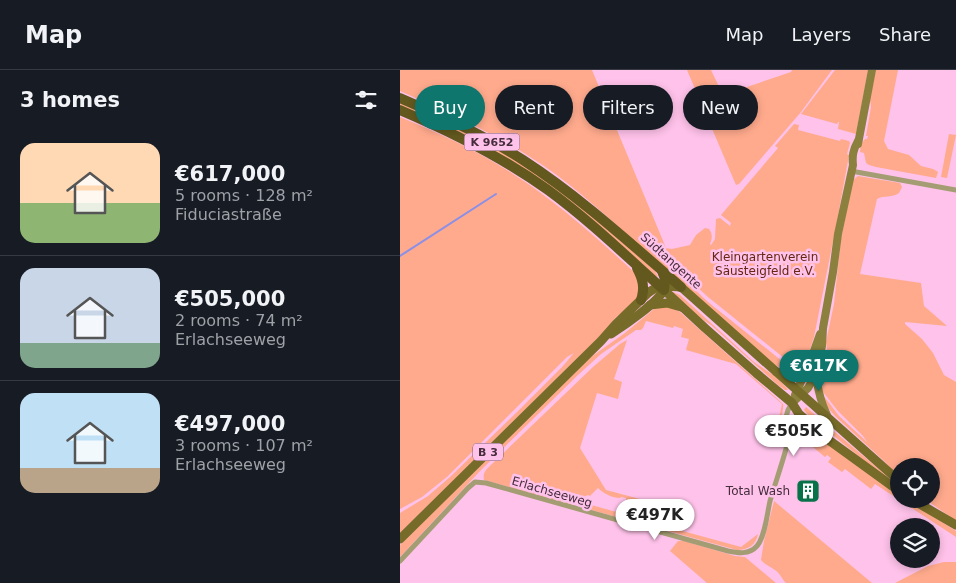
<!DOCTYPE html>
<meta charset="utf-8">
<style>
:root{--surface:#171b24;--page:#20242c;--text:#f1f3f6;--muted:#9ea1a6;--line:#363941;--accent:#0f766e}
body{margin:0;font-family:"DejaVu Sans",sans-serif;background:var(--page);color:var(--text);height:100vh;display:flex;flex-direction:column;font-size:19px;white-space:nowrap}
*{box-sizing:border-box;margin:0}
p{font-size:16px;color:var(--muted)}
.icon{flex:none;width:28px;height:28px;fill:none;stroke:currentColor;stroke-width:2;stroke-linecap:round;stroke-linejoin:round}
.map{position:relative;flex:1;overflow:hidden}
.side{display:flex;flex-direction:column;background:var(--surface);width:400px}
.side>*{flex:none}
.top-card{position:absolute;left:15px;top:15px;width:465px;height:45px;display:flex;gap:10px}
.buttons{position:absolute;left:490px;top:388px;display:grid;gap:10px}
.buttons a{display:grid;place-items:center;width:50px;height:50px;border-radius:50%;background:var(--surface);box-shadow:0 2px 8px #0003;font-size:25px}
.price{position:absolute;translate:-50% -42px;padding:0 11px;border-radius:18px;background:#fff;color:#222;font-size:16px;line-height:32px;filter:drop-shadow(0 1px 2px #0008)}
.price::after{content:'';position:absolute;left:50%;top:30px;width:15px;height:11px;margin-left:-8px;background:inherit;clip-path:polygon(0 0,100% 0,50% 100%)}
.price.on{background:var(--accent);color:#fff}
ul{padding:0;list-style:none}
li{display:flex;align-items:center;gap:15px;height:125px;padding:0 20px}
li+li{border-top:1px solid var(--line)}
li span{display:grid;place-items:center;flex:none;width:140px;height:100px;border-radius:15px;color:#555}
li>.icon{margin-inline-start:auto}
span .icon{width:60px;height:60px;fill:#fffc;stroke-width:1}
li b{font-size:21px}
h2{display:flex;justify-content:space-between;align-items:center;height:60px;padding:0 20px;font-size:21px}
.tag{padding:0 18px;border-radius:22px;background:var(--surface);box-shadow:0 2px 8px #0003;font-size:18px;line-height:45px}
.tag.on{background:var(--accent);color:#fff}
header{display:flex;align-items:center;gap:30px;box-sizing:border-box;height:70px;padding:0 25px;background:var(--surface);border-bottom:1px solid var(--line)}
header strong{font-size:24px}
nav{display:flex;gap:28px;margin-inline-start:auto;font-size:18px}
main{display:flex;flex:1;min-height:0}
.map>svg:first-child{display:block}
</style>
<header>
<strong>Map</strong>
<nav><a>Map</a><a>Layers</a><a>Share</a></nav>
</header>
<main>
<section class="side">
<h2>3 homes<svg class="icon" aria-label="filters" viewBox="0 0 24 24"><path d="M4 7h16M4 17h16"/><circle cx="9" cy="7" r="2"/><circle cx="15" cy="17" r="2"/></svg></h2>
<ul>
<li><span style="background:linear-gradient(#ffd9b3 60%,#8fb573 0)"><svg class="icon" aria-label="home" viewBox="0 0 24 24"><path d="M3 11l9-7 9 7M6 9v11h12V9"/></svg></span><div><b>€617,000</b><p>5 rooms · 128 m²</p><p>Fiduciastraße</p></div></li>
<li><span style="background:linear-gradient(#c9d6e8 75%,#7fa58c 0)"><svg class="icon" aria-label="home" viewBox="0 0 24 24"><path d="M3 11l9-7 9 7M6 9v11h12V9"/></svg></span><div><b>€505,000</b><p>2 rooms · 74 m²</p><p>Erlachseeweg</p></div></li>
<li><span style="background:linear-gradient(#bfe0f5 75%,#b9a48a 0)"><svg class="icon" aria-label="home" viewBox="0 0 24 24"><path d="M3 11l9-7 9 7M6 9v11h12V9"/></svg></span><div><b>€497,000</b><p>3 rooms · 107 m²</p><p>Erlachseeweg</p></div></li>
</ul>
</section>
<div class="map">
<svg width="556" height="513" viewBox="0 0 556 513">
<rect width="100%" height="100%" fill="#ffc2ea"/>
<g fill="#ffaa8d">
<path d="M0 0H192L266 178 272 179 290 175 296 165 305 158 309 159C313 164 312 169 310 174L311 175 315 169 316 149 320 148 330 156 331 153 321 145 378 78 375 76 394 54 399 55 398 60 440 71 441 69 449 71 450 73 447 84 449 85 437 151 414 267C408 285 408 289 391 298L384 288 308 227 274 196 271 197 308 232 382 291 387 299 381 298 373 294C329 255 286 217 243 179 211 150 179 120 144 96 99 66 50 43 0 21Z"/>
<path d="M287 0H311L323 25 391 2 392 0H432L401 42 339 114 336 115Z"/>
<path d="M435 0H468L456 64 438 59 439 52H438L437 54 401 44Z"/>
<path d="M476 0H498L484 71 488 79 509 85 521 96 533 99 538 102 536 108 476 97 469 95 466 93 464 83 460 82 461 74 465 69H467L468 66H466L471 37 470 29Z"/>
<path d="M0 32C41 51 84 69 122 94 169 125 211 162 253 198L258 206 256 207 153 120 0 35Z"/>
<path d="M0 47C39 63 78 81 113 104 156 131 198 169 235 203L239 208V227L228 239 216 247 205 261 0 463V443L28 426 50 407 116 343 162 297 174 283 167 287 48 406 22 427 0 439Z"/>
<path d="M549 64 556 65 547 108 541 107Z"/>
<path d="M458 106 500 113 502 117 499 123C492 128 484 125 477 129L460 204 521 213 524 236 547 256 505 252V254L522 269 533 283 544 305 556 312V451L525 429H531V396H499V407L484 391 435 346 425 334 423 325 439 346 467 372 463 366 438 341 423 322 419 313 424 286 427 279 426 272 434 234 441 169 453 110Z"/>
<path d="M273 222 280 225 354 292 376 307 387 318 388 320H385L378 315 311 255 294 244 273 223Z"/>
<path d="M266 236 275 239 280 242 383 334C384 339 380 354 377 358L382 334 336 294 286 280 289 269 281 267 283 259 274 256 273 258 246 251 243 258 241 260H236L201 284 179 304 80 401 0 487V475L176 300 191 287 225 263 254 239Z"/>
<path d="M227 270 214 309 222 312 218 329 197 323 180 378 206 420 251 432 246 451 341 477 358 464C356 475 348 480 337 480L184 438V433L242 449 245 436 226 430V428L221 427 220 428C213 428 204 424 198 418L190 426 188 425C181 427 180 434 173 435L84 410C82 402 88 398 93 393L193 297 220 274Z"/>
<path d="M406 337C436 364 467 388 497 415L483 406 408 345 404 340Z"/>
<path d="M394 349 399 350 400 349 499 424V429H506L556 461V467L475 414 471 419 445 399 442 402 428 392 431 388 427 385 425 387 391 359C389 354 390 351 394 349Z"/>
<path d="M374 431 472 513H386C382 509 380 503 375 500 370 496 365 495 361 490L364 471Z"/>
<path d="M278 471H284L335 486 345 487 376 513H307L270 481Z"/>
<path d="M544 492H556V513H495L528 496Z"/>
</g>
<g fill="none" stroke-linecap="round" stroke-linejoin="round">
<path stroke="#8a8fe7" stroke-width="2" d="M0 186 96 124"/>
<g stroke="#a49d73" stroke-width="5">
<path d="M451 101 556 120"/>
<path d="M0 491 68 418 75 412 86 413 328 481C338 483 349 485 357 476 365 467 367 444 370 431 375 414 381 397 386 379L387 371 384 354 388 340 392 333"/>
</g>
<g stroke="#8b803e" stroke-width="8">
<path d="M458 74 472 0"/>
<path d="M376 302 391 301 410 292"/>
<path d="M416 306C418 320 421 333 427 345"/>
<path d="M395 325 410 292 420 264"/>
<path d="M392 333 408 318 416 304 422 276 423 258 433 202 438 164 453 95C452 86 453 80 458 71"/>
</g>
<g stroke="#766b28" stroke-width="9">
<path d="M250 235 267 233 281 237"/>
<path d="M211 264C225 255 257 233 264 220L305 258 356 303 392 333 399 344 430 371 499 421"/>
<path d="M511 429 556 455"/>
<path d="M0 469 201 271 216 254 248 223C259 214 268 216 281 217L499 411"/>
</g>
<g stroke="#63591f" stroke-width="10">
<path d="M0 28C42 46 84 65 123 90 180 127 230 173 281 217"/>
<path d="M0 40C52 62 102 87 148 120 189 150 226 186 264 220L265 209 262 201"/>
<path d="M237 198C243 209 245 218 241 230"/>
</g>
</g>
<defs>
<g id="building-square" transform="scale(1.25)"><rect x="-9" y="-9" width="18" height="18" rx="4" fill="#077149" stroke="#ffc2ea"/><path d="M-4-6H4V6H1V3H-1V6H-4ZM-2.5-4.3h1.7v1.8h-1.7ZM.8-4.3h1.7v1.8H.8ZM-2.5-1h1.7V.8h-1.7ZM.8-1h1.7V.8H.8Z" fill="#fff"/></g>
</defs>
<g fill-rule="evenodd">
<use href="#building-square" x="408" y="421"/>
</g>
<g text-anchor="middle" stroke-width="5" stroke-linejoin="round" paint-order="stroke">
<g fill="#ffc2ea" stroke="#7d5a71" stroke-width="1">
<rect x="64.5" y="63.5" width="55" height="17" rx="4"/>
<rect x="73" y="373.5" width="30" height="17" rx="4"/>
</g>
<g font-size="11" font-weight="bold" fill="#452d3d">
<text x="92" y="76">K 9652</text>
<text x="88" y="386">B 3</text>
</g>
<g font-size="12" fill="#652710" stroke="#ffc2ea">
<text x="365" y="191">Kleingartenverein<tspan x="365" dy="14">Säusteigfeld e.V.</tspan></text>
</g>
<g font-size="12" fill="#452d3d" stroke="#ffc2ea">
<text transform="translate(271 191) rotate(42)" y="4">Südtangente</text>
<text transform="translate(152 422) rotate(16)" y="4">Erlachseeweg</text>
</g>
<g font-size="12" fill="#452d3d" stroke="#ffc2ea" text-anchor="end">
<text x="390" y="425">Total Wash</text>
</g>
</g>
</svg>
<div class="buttons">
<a><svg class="icon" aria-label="locate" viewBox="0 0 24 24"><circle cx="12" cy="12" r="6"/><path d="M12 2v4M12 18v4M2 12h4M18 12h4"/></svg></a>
<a><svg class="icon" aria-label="layers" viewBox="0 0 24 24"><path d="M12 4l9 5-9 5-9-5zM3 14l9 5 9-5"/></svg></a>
</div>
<b class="price on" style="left:419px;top:322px">€617K</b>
<b class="price" style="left:394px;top:387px">€505K</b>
<b class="price" style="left:255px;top:471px">€497K</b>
<div class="top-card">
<a class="tag on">Buy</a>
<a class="tag">Rent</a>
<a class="tag">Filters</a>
<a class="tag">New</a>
</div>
</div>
</main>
